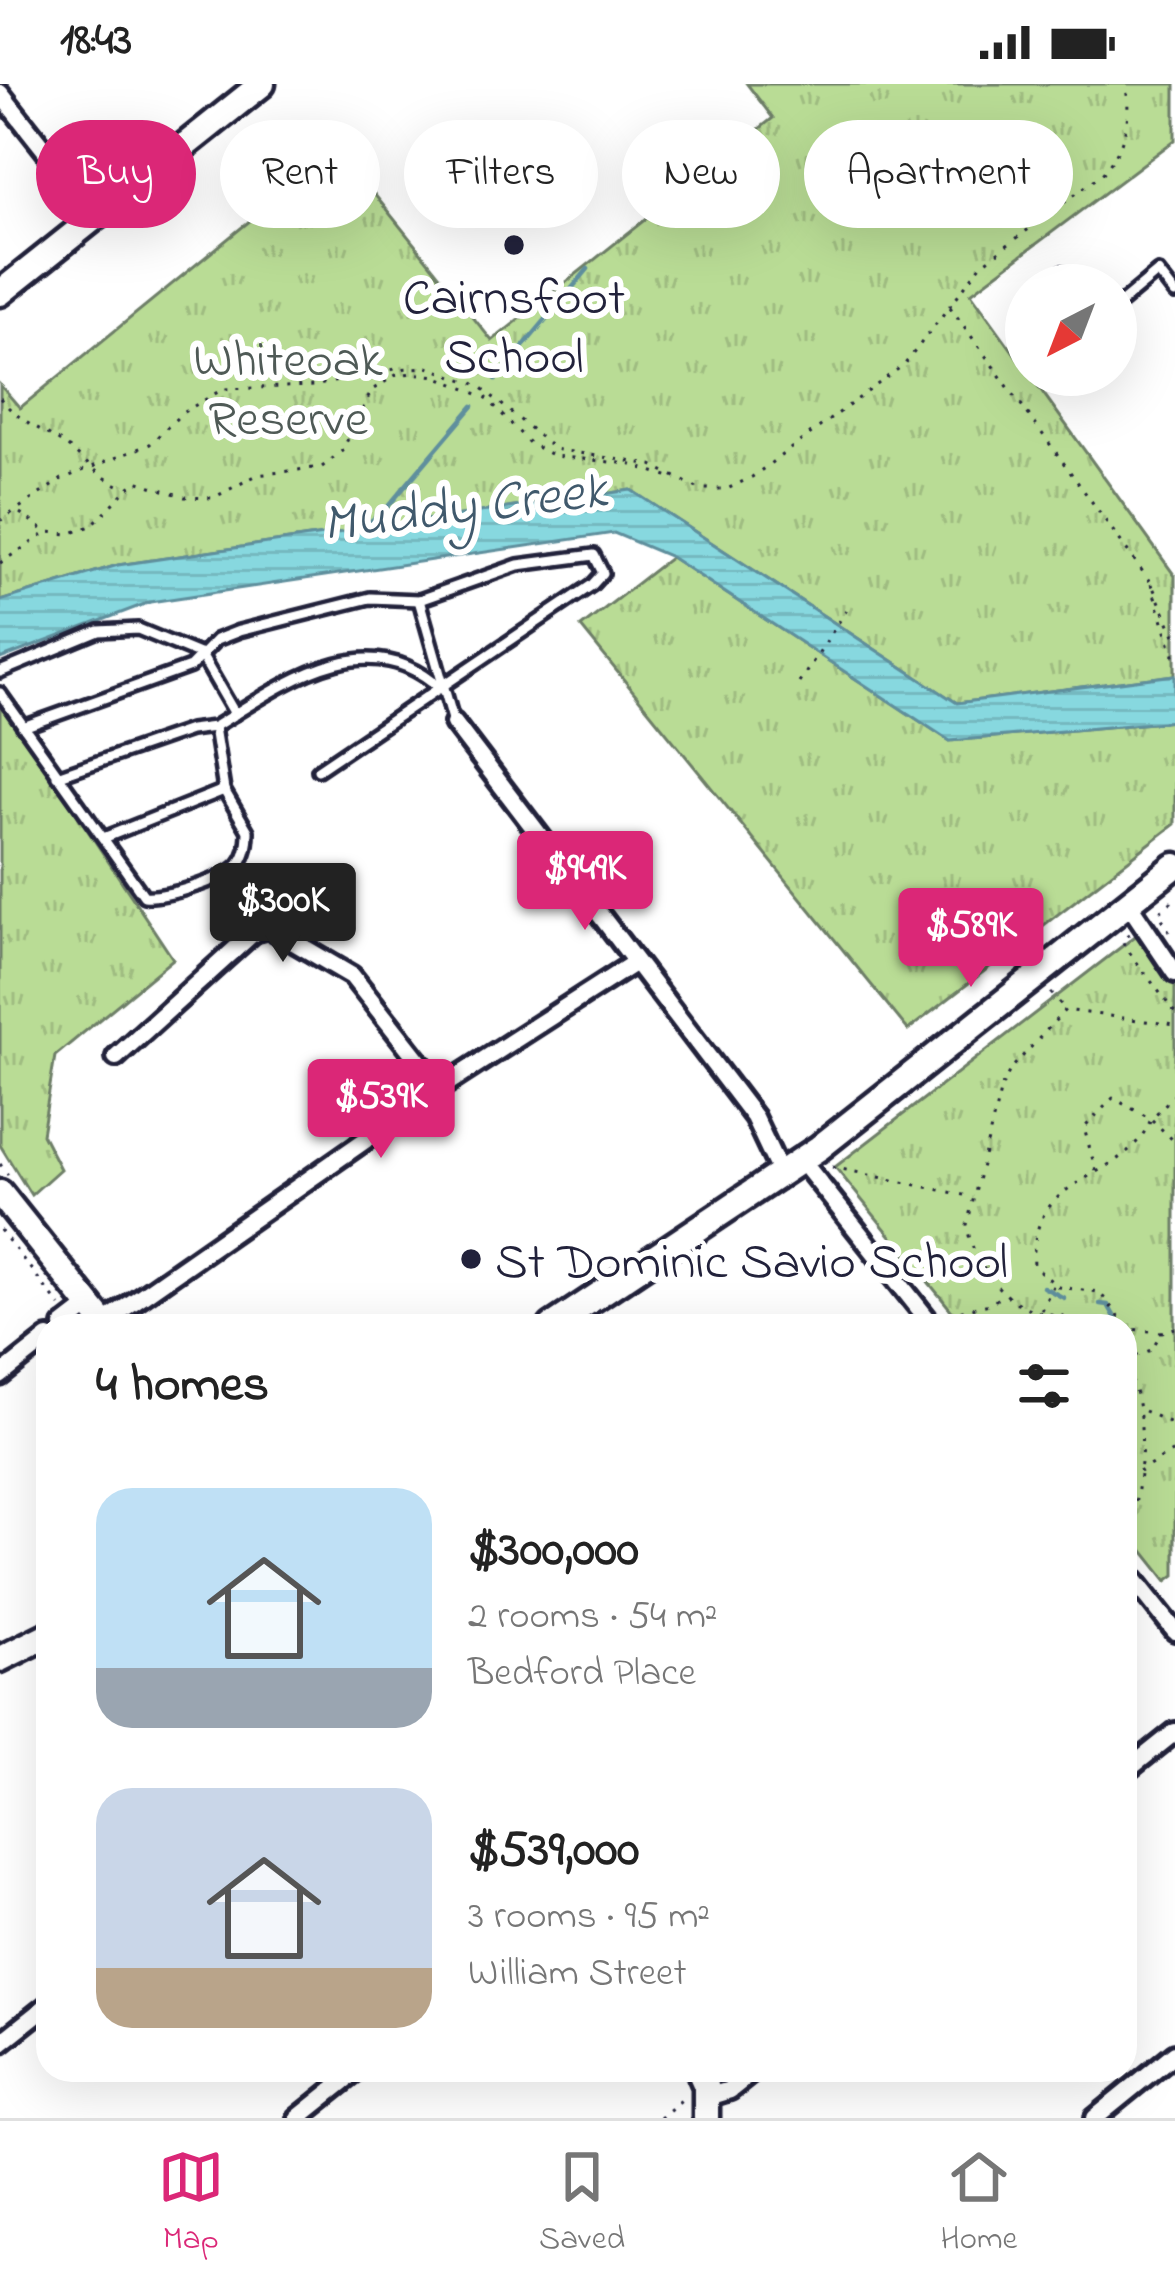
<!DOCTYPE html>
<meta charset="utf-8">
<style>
:root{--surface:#fff;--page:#f6f6f6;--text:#222;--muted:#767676;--line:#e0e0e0;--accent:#db2777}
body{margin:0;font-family:"Indie Flower",sans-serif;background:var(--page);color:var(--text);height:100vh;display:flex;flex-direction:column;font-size:45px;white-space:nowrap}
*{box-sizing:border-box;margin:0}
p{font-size:39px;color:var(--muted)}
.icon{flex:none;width:66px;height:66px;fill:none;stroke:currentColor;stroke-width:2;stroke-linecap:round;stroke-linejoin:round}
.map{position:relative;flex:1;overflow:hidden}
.details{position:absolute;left:36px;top:1230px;width:1101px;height:768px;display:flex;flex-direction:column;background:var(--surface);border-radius:36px;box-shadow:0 12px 48px #0002}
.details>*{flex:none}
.guide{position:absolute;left:36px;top:36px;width:1104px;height:108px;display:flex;gap:24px}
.needle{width:78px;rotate:222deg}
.buttons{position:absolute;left:1005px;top:180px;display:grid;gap:24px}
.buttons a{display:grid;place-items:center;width:132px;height:132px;border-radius:50%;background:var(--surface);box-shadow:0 12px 48px #0002;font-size:60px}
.price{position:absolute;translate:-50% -102px;padding:0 27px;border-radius:12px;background:var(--accent);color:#fff;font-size:39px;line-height:78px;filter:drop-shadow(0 3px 6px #0008)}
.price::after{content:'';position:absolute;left:50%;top:72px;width:36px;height:27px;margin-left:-18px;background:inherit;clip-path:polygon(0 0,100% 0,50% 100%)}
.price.selected{background:#222;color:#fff}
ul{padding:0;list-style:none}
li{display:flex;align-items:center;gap:36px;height:300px;padding:0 60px}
li span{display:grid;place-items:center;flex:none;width:336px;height:240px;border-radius:36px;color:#555}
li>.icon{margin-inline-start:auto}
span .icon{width:144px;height:144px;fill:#fffc;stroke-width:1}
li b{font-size:51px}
h2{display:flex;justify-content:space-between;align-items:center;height:144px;padding:0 60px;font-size:51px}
.chip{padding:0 42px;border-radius:54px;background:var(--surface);box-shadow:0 12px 48px #0002;font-size:42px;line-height:108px}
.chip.selected{background:var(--accent);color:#fff}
.status{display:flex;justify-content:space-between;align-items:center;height:84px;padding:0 60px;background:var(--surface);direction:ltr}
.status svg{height:33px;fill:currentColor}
.menu{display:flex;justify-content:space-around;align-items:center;height:168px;border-top:3px solid var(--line);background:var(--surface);font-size:33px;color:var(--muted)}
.menu a{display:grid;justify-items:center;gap:6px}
.menu .selected{color:var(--accent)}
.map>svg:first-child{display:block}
</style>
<div class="status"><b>18:43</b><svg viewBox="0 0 49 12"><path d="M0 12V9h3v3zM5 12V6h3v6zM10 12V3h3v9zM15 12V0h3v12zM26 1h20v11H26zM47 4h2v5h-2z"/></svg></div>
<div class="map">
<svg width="1175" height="2034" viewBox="0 0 1175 2034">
<defs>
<pattern id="park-tufts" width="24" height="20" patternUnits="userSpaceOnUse" patternTransform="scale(3)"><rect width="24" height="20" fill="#b9dc95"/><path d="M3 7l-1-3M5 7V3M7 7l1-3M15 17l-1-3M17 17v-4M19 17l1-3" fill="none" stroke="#9fbc81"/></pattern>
<pattern id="water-rules" width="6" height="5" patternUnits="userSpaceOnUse" patternTransform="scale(3)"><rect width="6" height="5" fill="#87d8df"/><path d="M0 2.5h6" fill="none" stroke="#74b9c0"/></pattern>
</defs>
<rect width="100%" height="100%" fill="#fff"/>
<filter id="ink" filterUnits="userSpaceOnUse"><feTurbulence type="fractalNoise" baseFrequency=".00833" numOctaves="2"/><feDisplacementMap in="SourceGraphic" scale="24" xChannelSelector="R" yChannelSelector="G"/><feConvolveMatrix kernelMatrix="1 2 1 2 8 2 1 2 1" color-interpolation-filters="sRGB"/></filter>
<g filter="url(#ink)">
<g fill="url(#park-tufts)" stroke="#6e7f68" stroke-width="3">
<path d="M747 0H1175V56L971 209 1175 492V591L957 619 631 406 118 481 0 517V301L20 324 338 65 492 257 773 34Z"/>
<path d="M671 473 950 657 1175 637V740L908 946 581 543Z"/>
<path d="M0 614 173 875 55 972 42 1050 60 1085 31 1111 0 1061Z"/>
<path d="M1138 850 1175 902V1491L1167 1497 1125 1444V1242H964L835 1083Z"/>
</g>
<path fill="url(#water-rules)" stroke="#5f8f9d" stroke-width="3" d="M631 406 957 619 1175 591V637L950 657 671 473 614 449 150 518 0 575V517L118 481Z"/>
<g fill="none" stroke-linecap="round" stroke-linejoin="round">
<g stroke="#5f8f9d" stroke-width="4.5">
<path d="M496 295 588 185"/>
<path d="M355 449 385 426 473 322"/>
<path d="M1043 1203 1064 1214"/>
<path d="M1100 1220 1108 1221 1120 1242"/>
</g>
<g stroke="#22223b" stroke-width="18">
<g id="lane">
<path d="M1062 188 1073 201"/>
<path d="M1116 223 1158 188 1175 210"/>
<path d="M419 516 454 639"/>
<path d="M201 571 235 630"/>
<path d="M0 588 99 547 138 545 201 571"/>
<path d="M0 609 144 812C165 814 219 797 236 783 246 774 248 759 248 747L224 706 214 643"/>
<path d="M23 643 190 583 216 556 239 547 370 514 419 516 518 481 594 471 603 489 592 501 318 686"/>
<path d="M57 692 190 646 214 643C284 600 368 537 441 605"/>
<path d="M106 753 224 706"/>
</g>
</g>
<g stroke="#22223b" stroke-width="26">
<g id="street">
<path d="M0 9 97 132"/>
<path d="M454 639 754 1033 781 1090"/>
<path d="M1128 819 1175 889"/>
<path d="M116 973 254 848 270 844 352 892 440 1004"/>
<path d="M802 1077 933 1242"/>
<path d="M103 1239 440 1004 634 879"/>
<path d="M63 1242 89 1222"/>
<path d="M0 1292 48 1254"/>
<path d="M1125 1484 1175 1547"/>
<path d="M1125 1688 1175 1648"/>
<path d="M0 1959 48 1921"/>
<path d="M707 2013 730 2006 755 1986"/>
<path d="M298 2034 358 1986"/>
<path d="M1095 2034 1175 1969"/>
</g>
</g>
<g stroke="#22223b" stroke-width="33">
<g id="secondary">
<path d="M0 209 262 0"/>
<path d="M0 1109 106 1242"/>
<path d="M552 1242 819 1064 1175 782"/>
<path d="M0 1575 48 1551"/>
<path d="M699 1986 706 2002V2034"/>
</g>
</g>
<g stroke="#22223b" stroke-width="3" stroke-dasharray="3 9" stroke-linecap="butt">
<path d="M950 223 1151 499 1175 551"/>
<path d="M0 314C18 337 39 343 62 359 84 374 97 393 123 403"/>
<path d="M20 429 46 448"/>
<path d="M0 437 62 395 150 360 182 329 223 305 314 302 395 285 428 283 479 301 554 365 652 381 699 405H727L752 393 905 280 981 181 1102 90C1124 64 1133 33 1125 0"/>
<path d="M0 479 48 448 69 450 91 442 136 397 185 413 213 414 257 391 322 383 342 367 372 306 396 291 413 289 436 292 487 314 529 359 554 372 629 380 676 395"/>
<path d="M1151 500 1175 574"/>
<path d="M799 599 848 524"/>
<path d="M1169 848 1159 828 1175 815"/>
<path d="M1129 850 1122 855 1124 861 1175 929"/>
<path d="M1051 909 1064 924"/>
<path d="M1175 1010 1151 1035 1175 1058"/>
<path d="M0 1080 8 1091"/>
<path d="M832 1083 973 1113"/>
<path d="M1096 1087 1084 1044 1113 1014 1151 1035C1124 1103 1028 1084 1034 1182L1058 1203 1099 1208 1129 1245 1162 1248"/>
<path d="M0 1146 60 1222"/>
<path d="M1041 1226 1053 1202"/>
<path d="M949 1229 990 1220 1004 1210"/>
<path d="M1086 1242C1068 1227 1050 1234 1030 1225 998 1213 971 1174 967 1141L1001 1004 1010 986 1065 926 1175 941"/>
<path d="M1125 1276 1151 1266 1162 1248 1175 1244"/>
<path d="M1125 1286C1149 1317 1145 1413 1125 1446"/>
<path d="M1144 1327 1175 1341"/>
<path d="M1139 1388 1175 1366"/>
<path d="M660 2034 686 2012"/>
</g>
<use href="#lane" stroke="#fff" stroke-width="9"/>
<use href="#street" stroke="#fff" stroke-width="16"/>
<use href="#secondary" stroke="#fff" stroke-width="24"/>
</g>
</g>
<g fill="#22223b" stroke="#fff" stroke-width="4.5">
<circle cx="514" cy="161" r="12"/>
<circle cx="471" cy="1175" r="12"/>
</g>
<g text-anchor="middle" stroke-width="12" stroke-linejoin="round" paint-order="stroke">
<g font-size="51" fill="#22223b" stroke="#fff">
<text x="514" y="229">Cairnsfoot<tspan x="514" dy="59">School</tspan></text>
<text x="495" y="1193" text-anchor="start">St Dominic Savio School</text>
</g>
<g font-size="51" fill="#4f5a56" stroke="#fff">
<text x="288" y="291">Whiteoak<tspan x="288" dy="59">Reserve</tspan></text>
</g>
<g font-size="54" font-style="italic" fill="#40596c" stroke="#fff">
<text transform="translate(464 420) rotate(-7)" y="19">Muddy Creek</text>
</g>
</g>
</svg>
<div class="buttons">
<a><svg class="needle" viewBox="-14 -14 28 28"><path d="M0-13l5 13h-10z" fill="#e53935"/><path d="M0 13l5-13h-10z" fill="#767676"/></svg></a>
</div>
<b class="price" style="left:585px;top:849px">$949K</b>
<b class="price selected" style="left:283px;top:881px">$300K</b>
<b class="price" style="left:971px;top:906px">$589K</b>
<b class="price" style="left:381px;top:1077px">$539K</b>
<div class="guide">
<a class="chip selected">Buy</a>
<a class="chip">Rent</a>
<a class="chip">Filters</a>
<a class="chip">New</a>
<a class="chip">Apartment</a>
</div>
<section class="details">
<h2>4 homes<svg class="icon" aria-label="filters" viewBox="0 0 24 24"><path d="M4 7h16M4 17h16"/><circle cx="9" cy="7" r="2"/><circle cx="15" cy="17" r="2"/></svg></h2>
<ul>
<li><span style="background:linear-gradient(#bfe0f5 75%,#9aa5b1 0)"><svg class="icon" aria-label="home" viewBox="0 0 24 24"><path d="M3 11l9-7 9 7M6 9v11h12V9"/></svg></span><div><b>$300,000</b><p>2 rooms · 54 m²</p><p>Bedford Place</p></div></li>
<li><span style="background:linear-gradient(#c9d6e8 75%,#b9a48a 0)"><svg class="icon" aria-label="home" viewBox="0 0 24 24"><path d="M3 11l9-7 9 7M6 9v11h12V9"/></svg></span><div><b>$539,000</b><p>3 rooms · 95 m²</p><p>William Street</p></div></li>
</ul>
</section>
</div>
<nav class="menu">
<a class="selected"><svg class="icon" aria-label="map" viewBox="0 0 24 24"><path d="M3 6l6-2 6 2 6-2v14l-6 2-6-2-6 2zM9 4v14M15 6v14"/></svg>Map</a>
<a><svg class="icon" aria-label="saved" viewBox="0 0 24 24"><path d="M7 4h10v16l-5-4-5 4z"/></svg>Saved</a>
<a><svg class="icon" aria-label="home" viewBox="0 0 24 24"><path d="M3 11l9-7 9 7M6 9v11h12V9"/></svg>Home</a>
</nav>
